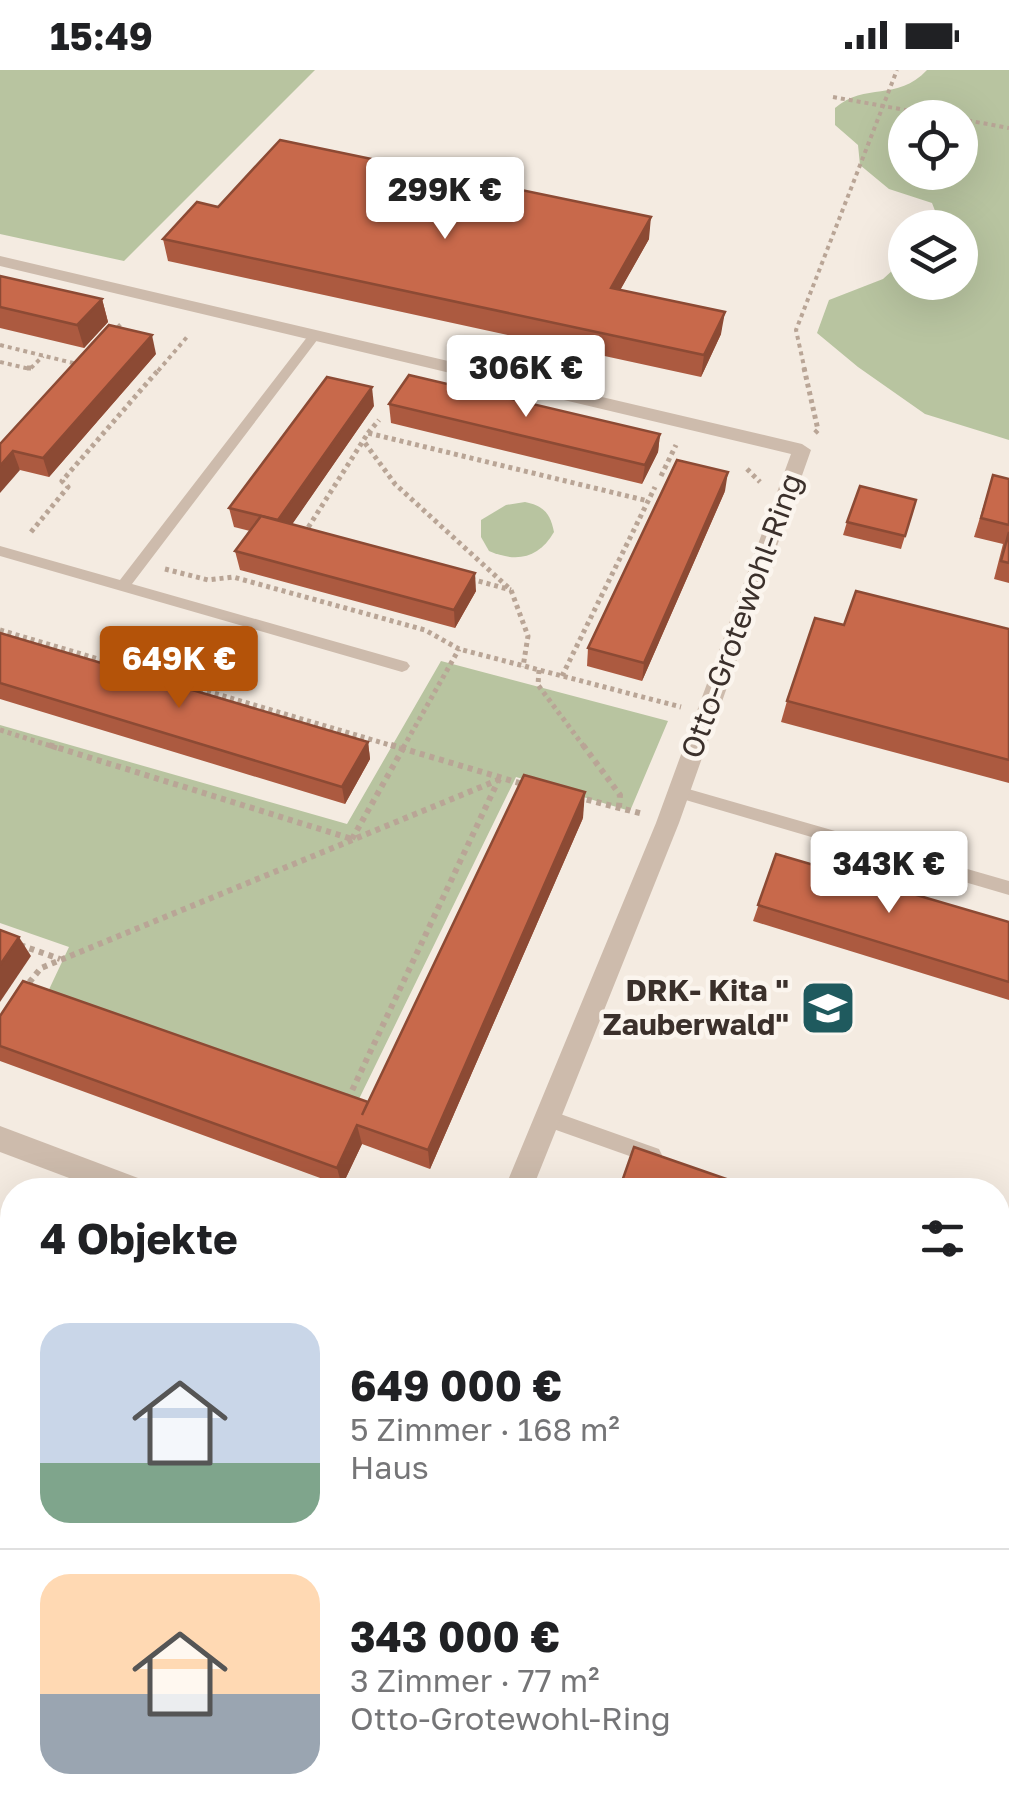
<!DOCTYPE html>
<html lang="de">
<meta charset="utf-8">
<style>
:root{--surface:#fff;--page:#f6f6f6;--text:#202124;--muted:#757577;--line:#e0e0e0;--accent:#b45309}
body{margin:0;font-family:"Golos Text",sans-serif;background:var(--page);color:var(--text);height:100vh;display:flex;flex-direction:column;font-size:38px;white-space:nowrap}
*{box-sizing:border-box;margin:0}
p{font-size:32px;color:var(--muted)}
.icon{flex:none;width:55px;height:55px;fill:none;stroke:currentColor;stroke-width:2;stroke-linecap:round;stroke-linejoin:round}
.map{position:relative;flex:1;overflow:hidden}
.sheet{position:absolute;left:0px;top:1108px;width:1010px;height:642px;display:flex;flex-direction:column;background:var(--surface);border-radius:40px 40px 0 0;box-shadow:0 10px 40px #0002}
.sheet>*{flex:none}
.fabs{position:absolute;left:888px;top:30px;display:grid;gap:20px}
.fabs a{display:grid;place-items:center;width:90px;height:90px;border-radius:50%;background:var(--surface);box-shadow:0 10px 40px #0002;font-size:50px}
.price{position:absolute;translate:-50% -85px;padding:0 22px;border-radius:10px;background:#fff;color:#222;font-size:32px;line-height:65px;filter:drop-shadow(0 2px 5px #0008)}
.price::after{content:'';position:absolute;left:50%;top:60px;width:30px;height:22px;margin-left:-15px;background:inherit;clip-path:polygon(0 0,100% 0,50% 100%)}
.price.current{background:var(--accent);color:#fff}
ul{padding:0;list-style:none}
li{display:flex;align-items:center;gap:30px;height:250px;padding:0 40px}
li+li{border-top:2px solid var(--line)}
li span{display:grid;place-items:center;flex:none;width:280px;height:200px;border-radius:30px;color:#555}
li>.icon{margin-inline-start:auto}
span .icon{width:120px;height:120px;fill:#fffc;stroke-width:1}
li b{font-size:42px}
h2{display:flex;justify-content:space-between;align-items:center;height:120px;padding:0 40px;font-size:42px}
.status{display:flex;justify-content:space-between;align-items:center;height:70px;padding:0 50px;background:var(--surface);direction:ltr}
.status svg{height:28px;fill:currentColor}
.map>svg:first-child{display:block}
</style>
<div class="status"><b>15:49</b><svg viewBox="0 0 49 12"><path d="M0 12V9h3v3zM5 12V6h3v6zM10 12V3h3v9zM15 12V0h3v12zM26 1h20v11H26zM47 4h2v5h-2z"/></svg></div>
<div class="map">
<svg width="1009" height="1749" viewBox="0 0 1009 1749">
<rect width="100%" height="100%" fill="#f4ebe1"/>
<g fill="#b8c4a0" fill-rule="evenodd">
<path d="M0 0H315L124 191 0 164Z"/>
<path d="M927 0H1009V370L925 344 858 297 817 263 829 230 883 209 905 189V212H960V158L937 157 941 156 932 133 889 119 860 95 858 75 835 55V38C865 12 897 32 927 0ZM905 48H960V102H905Z"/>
<path d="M525 432C544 436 550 443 554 462 539 488 517 493 489 481L481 467V450L506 435Z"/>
<path d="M441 591 668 651 630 741 516 707 358 1031 45 928 69 877 0 853V655L347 754Z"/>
<path d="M0 1371 12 1377V1738H80L68 1749H0Z"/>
</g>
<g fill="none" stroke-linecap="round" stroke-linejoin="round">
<g stroke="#b9a596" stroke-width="4" stroke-dasharray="4 4" stroke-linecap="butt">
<path d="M833 27 950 48"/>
<path d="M960 49 1009 58"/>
<path d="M112 263 123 252"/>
<path d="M0 275 81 295"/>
<path d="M0 292 30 299 43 286"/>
<path d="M158 301 187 267"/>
<path d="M805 301 796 260 897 0"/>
</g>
<g stroke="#b9a596" stroke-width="5" stroke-dasharray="4 4" stroke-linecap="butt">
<path d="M27 298H31"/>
<path d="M804 298 818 360 815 363"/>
<path d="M368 363 379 350"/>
<path d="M365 373 395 414 511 520 528 566 523 597"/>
<path d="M747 399 760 412"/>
<path d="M661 406 676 375"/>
<path d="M31 462 68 417 62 411 160 298"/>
<path d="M304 464 368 363 648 431"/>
<path d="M165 499 208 510 233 507 425 560 459 579 681 637"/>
<path d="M471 509 511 520"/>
<path d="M0 560 400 678"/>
<path d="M539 600 538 615 585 678"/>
<path d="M562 606 655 417"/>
<path d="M0 660 57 678"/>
<path d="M403 678 459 579"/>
</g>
<g stroke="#b9a596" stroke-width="6" stroke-dasharray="5 5" stroke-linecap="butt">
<path d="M49 675 352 769"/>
<path d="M391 675 526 715"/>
<path d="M583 675 620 725 619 737"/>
<path d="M577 727 643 744"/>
<path d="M352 769 405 675"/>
<path d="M20 875 60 889"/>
<path d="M23 920 41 898 498 710"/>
<path d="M348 1029 499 709"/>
</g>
<g stroke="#b9a596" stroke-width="8" stroke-dasharray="6 6" stroke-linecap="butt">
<path d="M0 1399 12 1405"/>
<path d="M584 1738 589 1749"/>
</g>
<g fill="#cdbbac" fill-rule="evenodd">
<path d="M311 262 321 265 132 514 407 592 410 596 407 600 402 602 0 486V476L120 510Z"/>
<path d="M678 716 1009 811V825L672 726 670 722Z"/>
<path d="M549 1040 659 1079 662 1085 659 1091 652 1094 542 1055 539 1049 542 1043Z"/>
</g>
<g fill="#cdbbac" fill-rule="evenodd">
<path d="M0 186 802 374 811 380 679 753 532 1120H504L656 753 791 384 0 196Z"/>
<path d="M0 1056 146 1111 150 1120H101L0 1082Z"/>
<path d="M138 1738H180L175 1749H133Z"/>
</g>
</g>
<g fill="#ac5a40">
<path d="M218 137 649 169 620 220 721 264 701 307 168 191 163 169Z"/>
<path d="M0 206 102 229 108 252 84 278 0 258Z"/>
<path d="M156 284 49 407 20 400 0 374Z"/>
<path d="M389 334 660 364 658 382 642 414 391 353Z"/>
<path d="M374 336 292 454 476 521 455 558 240 500 235 481 250 461 234 457 229 438Z"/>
<path d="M993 405 1009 409V513L994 509 1003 474 974 467Z"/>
<path d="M725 421 642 611 587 596 588 578Z"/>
<path d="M916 430 901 479 843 465 847 452Z"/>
<path d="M844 555 1009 559V713L781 652 787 631Z"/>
<path d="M0 563 368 672 370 689 345 734 0 629Z"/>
<path d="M583 748 430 1099 362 1074 342 1116 0 991V946L368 1032Z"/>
<path d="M776 784 1009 852V930L753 851Z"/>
<path d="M619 1738H998L1009 1749H614Z"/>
</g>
<g fill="#8c4a34">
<path d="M651 147 649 169 609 240 611 218Z"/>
<path d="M102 229 108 252 84 278 77 255Z"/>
<path d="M725 242 721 264 701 307 704 285Z"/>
<path d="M152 265 156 284 49 407 43 388Z"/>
<path d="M372 317 374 336 282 469 278 450Z"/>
<path d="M660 364 658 382 642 414 645 395Z"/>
<path d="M13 381 20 400 0 423V396Z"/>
<path d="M728 402 725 421 642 611 644 593Z"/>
<path d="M475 503 476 521 455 558 454 540Z"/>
<path d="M368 672 370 689 345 734 342 717Z"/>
<path d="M585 722 583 748 430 1099 428 1080Z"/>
<path d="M19 867 31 886 0 932V895Z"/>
<path d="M357 1055 362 1074 342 1116 337 1098Z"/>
</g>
<g fill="#c8694b" stroke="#8c4a34" stroke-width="2.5">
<path d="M280 70 651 147 611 218 725 242 704 285 163 169 197 132 218 137Z"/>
<path d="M0 206 102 229 77 255 0 237Z"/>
<path d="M109 255 152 265 43 388 13 381 0 396V374Z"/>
<path d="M409 305 660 364 645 395 389 334Z"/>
<path d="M327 307 372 317 278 450 229 438Z"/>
<path d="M677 390 728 402 644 593 588 578Z"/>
<path d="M993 405 1009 409V455L981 448Z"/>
<path d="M860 416 916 430 905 466 847 452Z"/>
<path d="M261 446 475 503 454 540 235 481Z"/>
<path d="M1009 462V493L1001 491Z"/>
<path d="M856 521 1009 559V690L787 631 815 548 844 555Z"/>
<path d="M0 563 368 672 342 717 0 613Z"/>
<path d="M524 705 585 722 428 1080 357 1055 337 1098 0 976V946L23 911 368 1032 362 1045Z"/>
<path d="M776 784 1009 852V912L758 835Z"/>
<path d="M0 860 19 867 0 895Z"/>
<path d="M634 1077 758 1120H619Z"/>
<path d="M998 1204 1009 1208V1749H619L624 1738H998Z"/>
</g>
<defs>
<g id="school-square" transform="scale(2.875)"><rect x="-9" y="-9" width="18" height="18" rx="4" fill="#1f5a5e" stroke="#fbf5ee"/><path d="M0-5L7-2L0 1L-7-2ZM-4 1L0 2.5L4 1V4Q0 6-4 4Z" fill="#fff"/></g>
</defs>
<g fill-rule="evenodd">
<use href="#school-square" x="828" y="938"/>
</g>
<g text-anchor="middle" stroke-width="9" stroke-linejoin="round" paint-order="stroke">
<g font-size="30" fill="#3b302b" stroke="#fbf5ee">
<text transform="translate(742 546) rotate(-70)" y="10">Otto-Grotewohl-Ring</text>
</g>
<g font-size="30" font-weight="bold" fill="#3b302b" stroke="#fbf5ee" text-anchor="end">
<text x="789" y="931">DRK- Kita "<tspan x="789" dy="34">Zauberwald"</tspan></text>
</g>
</g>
</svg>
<div class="fabs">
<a><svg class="icon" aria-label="locate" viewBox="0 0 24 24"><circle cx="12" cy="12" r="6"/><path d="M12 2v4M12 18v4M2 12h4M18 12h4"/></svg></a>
<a><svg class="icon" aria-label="layers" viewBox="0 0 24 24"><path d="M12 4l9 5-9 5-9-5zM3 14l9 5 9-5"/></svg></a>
</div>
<b class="price" style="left:445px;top:172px">299K €</b>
<b class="price" style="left:526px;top:350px">306K €</b>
<b class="price current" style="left:179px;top:641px">649K €</b>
<b class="price" style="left:889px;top:846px">343K €</b>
<section class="sheet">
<h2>4 Objekte<svg class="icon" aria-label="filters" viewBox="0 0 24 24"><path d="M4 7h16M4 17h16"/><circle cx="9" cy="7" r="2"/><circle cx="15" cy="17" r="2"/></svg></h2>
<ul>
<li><span style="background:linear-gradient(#c9d6e8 70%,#7fa58c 0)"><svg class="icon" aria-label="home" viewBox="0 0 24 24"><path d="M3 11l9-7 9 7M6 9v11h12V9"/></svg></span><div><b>649 000 €</b><p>5 Zimmer · 168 m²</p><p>Haus</p></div></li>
<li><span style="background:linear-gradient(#ffd9b3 60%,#9aa5b1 0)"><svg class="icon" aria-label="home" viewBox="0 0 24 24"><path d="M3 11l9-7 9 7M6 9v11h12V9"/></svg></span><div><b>343 000 €</b><p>3 Zimmer · 77 m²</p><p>Otto-Grotewohl-Ring</p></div></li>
</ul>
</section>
</div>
